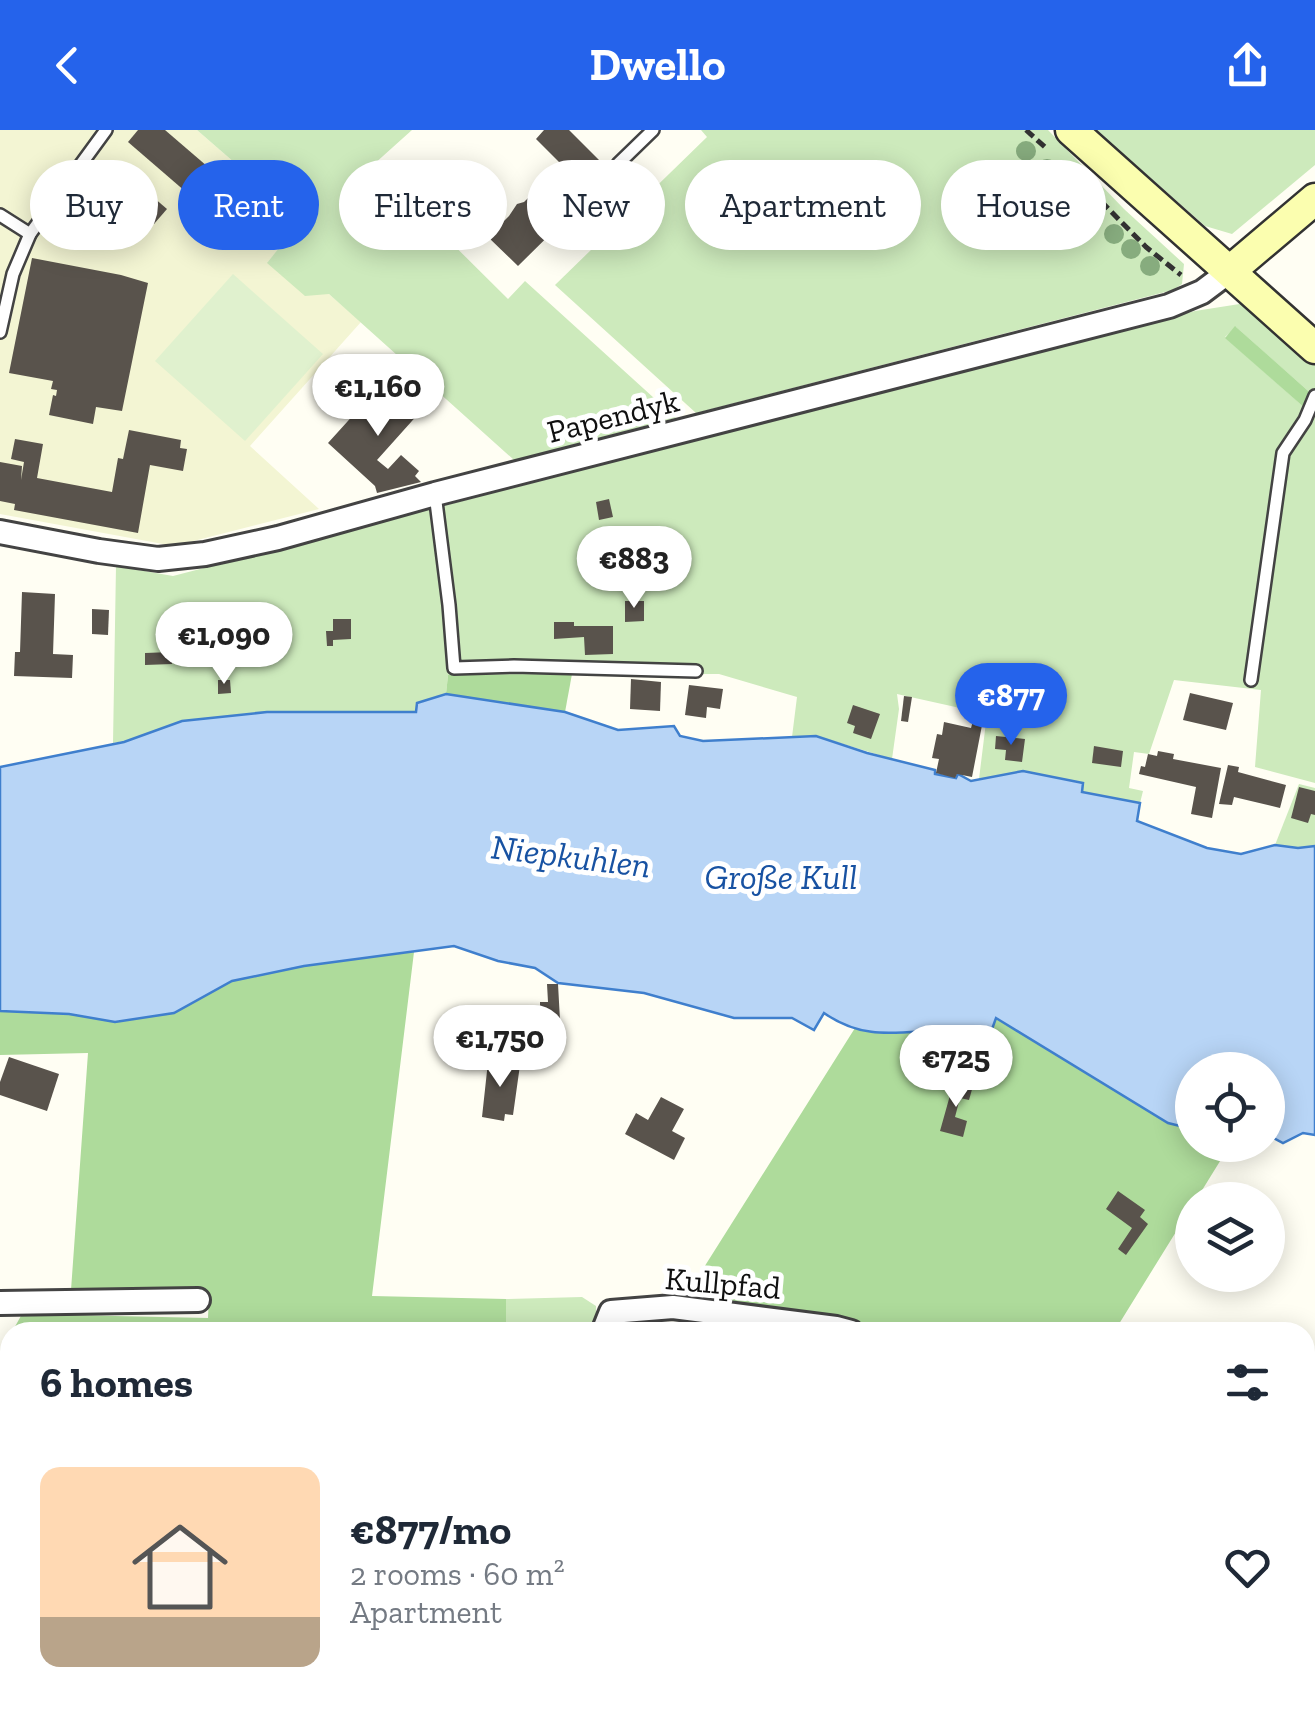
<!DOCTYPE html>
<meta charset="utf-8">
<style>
:root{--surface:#fff;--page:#f2f2f3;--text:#1f2937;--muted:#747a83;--line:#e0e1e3;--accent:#2563eb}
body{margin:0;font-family:"Zilla Slab",serif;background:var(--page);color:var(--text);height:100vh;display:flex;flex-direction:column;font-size:38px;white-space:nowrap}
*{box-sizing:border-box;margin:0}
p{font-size:32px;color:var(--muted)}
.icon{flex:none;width:55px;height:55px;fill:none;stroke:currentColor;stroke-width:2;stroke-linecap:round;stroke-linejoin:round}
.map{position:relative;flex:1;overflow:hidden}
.drawer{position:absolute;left:0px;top:1192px;width:1315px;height:392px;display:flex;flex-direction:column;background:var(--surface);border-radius:30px 30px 0 0;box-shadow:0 5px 25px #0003}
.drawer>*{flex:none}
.banner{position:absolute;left:30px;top:30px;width:1255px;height:90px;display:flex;gap:20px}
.fabs{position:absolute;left:1175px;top:922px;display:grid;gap:20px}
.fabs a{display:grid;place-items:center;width:110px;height:110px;border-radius:50%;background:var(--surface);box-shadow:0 5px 25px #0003;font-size:50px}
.price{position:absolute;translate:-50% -85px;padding:0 22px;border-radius:35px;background:#fff;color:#222;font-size:32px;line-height:65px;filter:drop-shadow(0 2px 5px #0008)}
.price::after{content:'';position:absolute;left:50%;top:60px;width:30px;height:22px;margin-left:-15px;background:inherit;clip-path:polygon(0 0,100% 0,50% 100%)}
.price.selected{background:var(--accent);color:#fff}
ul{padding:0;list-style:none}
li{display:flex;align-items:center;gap:30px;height:250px;padding:0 40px}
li+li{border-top:2px solid var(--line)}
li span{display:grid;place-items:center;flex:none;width:280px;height:200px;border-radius:20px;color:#555}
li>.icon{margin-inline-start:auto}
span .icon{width:120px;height:120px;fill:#fffc;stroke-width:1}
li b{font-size:42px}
h2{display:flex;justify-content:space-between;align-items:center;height:120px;padding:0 40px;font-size:42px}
.tag{padding:0 35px;border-radius:45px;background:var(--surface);box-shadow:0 5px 25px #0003;font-size:35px;line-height:90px}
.tag.selected{background:var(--accent);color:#fff}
header{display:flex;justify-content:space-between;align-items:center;height:130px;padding:0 40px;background:var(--accent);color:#fff;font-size:45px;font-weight:700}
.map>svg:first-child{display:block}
</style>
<header><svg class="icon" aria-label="back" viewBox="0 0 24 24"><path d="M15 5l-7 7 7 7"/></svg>Dwello<svg class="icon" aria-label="share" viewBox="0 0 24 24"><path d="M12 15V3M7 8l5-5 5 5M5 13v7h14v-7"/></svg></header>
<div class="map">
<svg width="1315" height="1583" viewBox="0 0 1315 1583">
<rect width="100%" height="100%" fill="#fffef3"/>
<g fill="#f3f5d3">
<path d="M0 0H197L243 40 230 58 288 108 268 132 329 164 361 192 250 316 319 379 174 416 0 384Z"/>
<path d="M0 1366 10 1367V1575H570V1583H0Z"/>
</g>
<g fill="#cdeabc">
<path d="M197 0H412L373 35 508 169 525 151 676 288 514 330 329 164 305 166 267 133 287 108 229 57 243 40Z"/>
<path d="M701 0H1048L1124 79 1184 134 1182 154 1173 160 696 283 555 155 707 7Z"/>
<path d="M1096 0H1315V35L1232 104 1205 96Z"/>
<path d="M1246 173 1315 234V267L1236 197 1225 207 1315 287V653L1255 637 1261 560 1174 550 1149 624 1134 622 1129 658 1143 661 1140 673 1081 662 1083 653 1023 641 979 649 987 584 897 564 899 579 892 629 817 606 792 607 797 567 719 544 448 545 446 564 418 573 417 582C340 582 262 579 186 591 161 595 139 610 113 613L116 436 173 446 1195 181Z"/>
<path d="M1299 654 1315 658V716L1298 718 1275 715Z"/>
<path d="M582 1167 596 1176V1189L591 1202H506V1169Z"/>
<rect x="570" y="1575" width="394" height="8"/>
</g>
<g fill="#aedb9b">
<path d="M1235 196 1315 267V287L1225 208Z"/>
<path d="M572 544 565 582 446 564 448 545Z"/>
<path d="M414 822 372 1166 506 1169V1202H12L22 1184 208 1188 209 1165 71 1160 88 923 0 925V881L69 884 115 892 174 883 232 851 304 836Z"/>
<path d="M995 887 1168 993 1192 999V1015H1230L1196 1070H1192V1076L1114 1202H878L838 1190 684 1169 855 898 890 904 944 900 990 902Z"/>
<path d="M10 1207V1350L0 1349V1225Z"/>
<path d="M964 1575H1150L1185 1583H964Z"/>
</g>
<path fill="#e0f1ce" d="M233 144 323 224 245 311 155 231Z"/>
<path fill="#b8d5f6" stroke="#3f7fcd" stroke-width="2.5" d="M446 564 565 582 618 600 674 596 680 606 703 611 816 606 867 623 935 640V644L956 648 958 644 971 651 1023 641 1083 653 1082 662 1140 673 1137 691 1207 718 1241 724 1275 715 1298 718 1315 716V1005L1303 1003 1283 1013 1268 1005V940H1192V999L1168 993 996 888 991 902C975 901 958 899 942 900 897 902 864 911 824 883L814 900 792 888H734L644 863 558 853 535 838 498 831 454 816 304 836 232 851 174 883 115 892 69 884 0 881V637L124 612 182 591 267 582H416L417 573Z"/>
<g fill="#59534c">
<path d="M138 0H165L229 55 208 81 128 12Z"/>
<path d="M544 0H569L602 33 581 54 591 64 518 136 488 107 509 86 517 74 524 72 562 35 536 9Z"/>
<path d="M112 32 167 79 154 94 99 47Z"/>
<path d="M32 128 121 145 148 153 122 281 96 277 93 294 49 285 53 265 56 266 57 260 51 259 53 251 9 243Z"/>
<path d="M385 250 420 282 377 330 388 339 401 325 419 341 415 346 421 352 377 363 375 356 328 313Z"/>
<path d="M129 300 181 310 180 318 187 319 183 341 150 335 138 403 14 380 15 374 0 371V332L22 336 21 350 24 332 11 329 15 309 43 314 37 348 112 362 118 328 123 329Z"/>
<path d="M609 369 613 387 599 390 596 372Z"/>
<path d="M22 462 55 464 53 524 73 525 72 548 14 546 15 522H20Z"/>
<path d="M625 471H644V491L625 492Z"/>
<path d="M248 475H267V494L248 493Z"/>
<path d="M92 479 109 480 108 505 92 504Z"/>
<path d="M333 489H351V509L333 510V516H327L326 501H333Z"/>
<path d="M554 492H574V496H613V524L585 525 584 507 554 509Z"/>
<path d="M171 522 172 534 145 535V523Z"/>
<path d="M631 549 661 552 660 581 630 579Z"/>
<path d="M218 550H230L231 563 218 564Z"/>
<path d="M689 555 723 559 720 579 707 577 706 588 685 585Z"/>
<path d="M1190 563 1233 573 1226 600 1183 590Z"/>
<path d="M904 566 912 567 908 592 901 591Z"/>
<path d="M853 575 880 584 871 609 853 603 855 596 847 593Z"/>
<path d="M975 584 984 585 972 647 957 644 955 648 936 643 939 629 932 628 937 604 942 605 944 592 971 598Z"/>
<path d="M996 606 1025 609 1022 632 1005 630 1006 620 995 619Z"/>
<path d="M1094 616 1123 621 1121 637 1092 633Z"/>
<path d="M1158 621 1174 624 1173 629 1221 638 1212 688 1191 684 1196 657 1139 644 1141 636 1145 637 1148 624 1157 626Z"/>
<path d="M1228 635 1239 637 1238 642 1286 655 1280 678 1234 667 1232 675 1219 674Z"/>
<path d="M1299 657 1315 661V685L1311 684 1308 693 1291 688Z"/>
<path d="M547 854H558L560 890 547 891 546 885 540 886V872H548Z"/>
<path d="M9 927 59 944 47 981 0 965V952Z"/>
<path d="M488 932 520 935 513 985 505 984 504 991 482 987Z"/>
<path d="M954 951 973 956 969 970 960 968 955 987 967 991 963 1007 940 1001Z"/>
<path d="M661 967 684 979 672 1001 685 1008 674 1030 625 1004 636 983 648 990Z"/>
<path d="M1118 1061 1145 1080 1140 1087 1148 1094 1126 1125 1118 1119 1132 1098 1106 1079Z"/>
<path d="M1268 1096 1282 1108 1268 1126Z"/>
<path d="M1305 1463 1315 1465V1499L1305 1497Z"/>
</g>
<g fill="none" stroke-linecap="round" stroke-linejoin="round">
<g stroke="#434343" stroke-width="16">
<g id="lane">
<path d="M618 34 653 0"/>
<path d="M0 85 30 104"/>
<path d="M0 202 13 144 30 104 106 0"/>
<path d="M435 364 449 475 454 538 514 536 696 541"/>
<path d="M1251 550 1283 323 1305 290 1315 266"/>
</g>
</g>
<g stroke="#434343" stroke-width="28">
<g id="street">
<path d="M0 402 99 421 158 429 205 424 278 408 435 364 1169 176 1202 162 1230 141"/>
<path d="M0 1173 198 1170"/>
<path d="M603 1202 611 1182 673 1177 836 1198 851 1202"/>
<path d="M1305 1343 1315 1347"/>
<path d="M0 1360 10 1361"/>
<path d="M1183 1575 1216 1583"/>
</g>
</g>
<g stroke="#323232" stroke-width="35">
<g id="secondary">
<path d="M1071 0 1315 218"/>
<path d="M1230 141 1315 69"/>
</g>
</g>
<g stroke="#323232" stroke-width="5" stroke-dasharray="10 5" stroke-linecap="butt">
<path d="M1026 0 1046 18"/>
<path d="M1080 50 1146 117 1181 145"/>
<path d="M1308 1583 1315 1575"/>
</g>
<use href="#lane" stroke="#fff" stroke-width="11"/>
<use href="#street" stroke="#fff" stroke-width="22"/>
<use href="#secondary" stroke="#fbfeaf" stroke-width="30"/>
</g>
<g fill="#87ac7e">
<circle cx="1026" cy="21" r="10"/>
<circle cx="1047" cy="39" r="10"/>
<circle cx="1066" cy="57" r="10"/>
<circle cx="1089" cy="81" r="10"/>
<circle cx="1114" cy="104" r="10"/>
<circle cx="1131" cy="119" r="10"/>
<circle cx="1150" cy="136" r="10"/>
</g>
<g text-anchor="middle" stroke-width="10" stroke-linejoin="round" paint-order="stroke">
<g font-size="32" fill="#101010" stroke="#fff">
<text transform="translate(613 286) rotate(-14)" y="11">Papendyk</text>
<text transform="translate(723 1153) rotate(5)" y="11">Kullpfad</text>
</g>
<g font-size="35" font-style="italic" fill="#1852a2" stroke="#fff">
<text transform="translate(571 726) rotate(7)" y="12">Niepkuhlen</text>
<text x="781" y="759">Große Kull</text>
</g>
</g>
</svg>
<div class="fabs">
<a><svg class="icon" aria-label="locate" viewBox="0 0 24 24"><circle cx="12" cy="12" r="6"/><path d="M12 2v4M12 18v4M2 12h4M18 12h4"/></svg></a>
<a><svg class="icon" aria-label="layers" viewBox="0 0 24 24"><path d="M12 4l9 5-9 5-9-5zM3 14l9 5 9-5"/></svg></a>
</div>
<b class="price" style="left:378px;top:309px">€1,160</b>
<b class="price" style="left:634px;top:481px">€883</b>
<b class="price" style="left:224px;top:557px">€1,090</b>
<b class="price selected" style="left:1011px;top:618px">€877</b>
<b class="price" style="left:500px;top:960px">€1,750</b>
<b class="price" style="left:956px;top:980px">€725</b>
<div class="banner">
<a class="tag">Buy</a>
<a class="tag selected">Rent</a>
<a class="tag">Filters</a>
<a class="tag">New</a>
<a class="tag">Apartment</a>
<a class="tag">House</a>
</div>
<section class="drawer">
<h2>6 homes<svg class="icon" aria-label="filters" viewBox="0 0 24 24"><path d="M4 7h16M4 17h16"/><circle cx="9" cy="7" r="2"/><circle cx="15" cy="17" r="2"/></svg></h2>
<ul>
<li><span style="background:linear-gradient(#ffd9b3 75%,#b9a48a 0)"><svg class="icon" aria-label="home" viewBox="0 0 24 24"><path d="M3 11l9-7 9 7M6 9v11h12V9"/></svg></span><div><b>€877/mo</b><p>2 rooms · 60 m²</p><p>Apartment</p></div><svg class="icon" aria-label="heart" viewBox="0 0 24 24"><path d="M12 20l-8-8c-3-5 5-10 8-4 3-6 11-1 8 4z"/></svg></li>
</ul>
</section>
</div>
